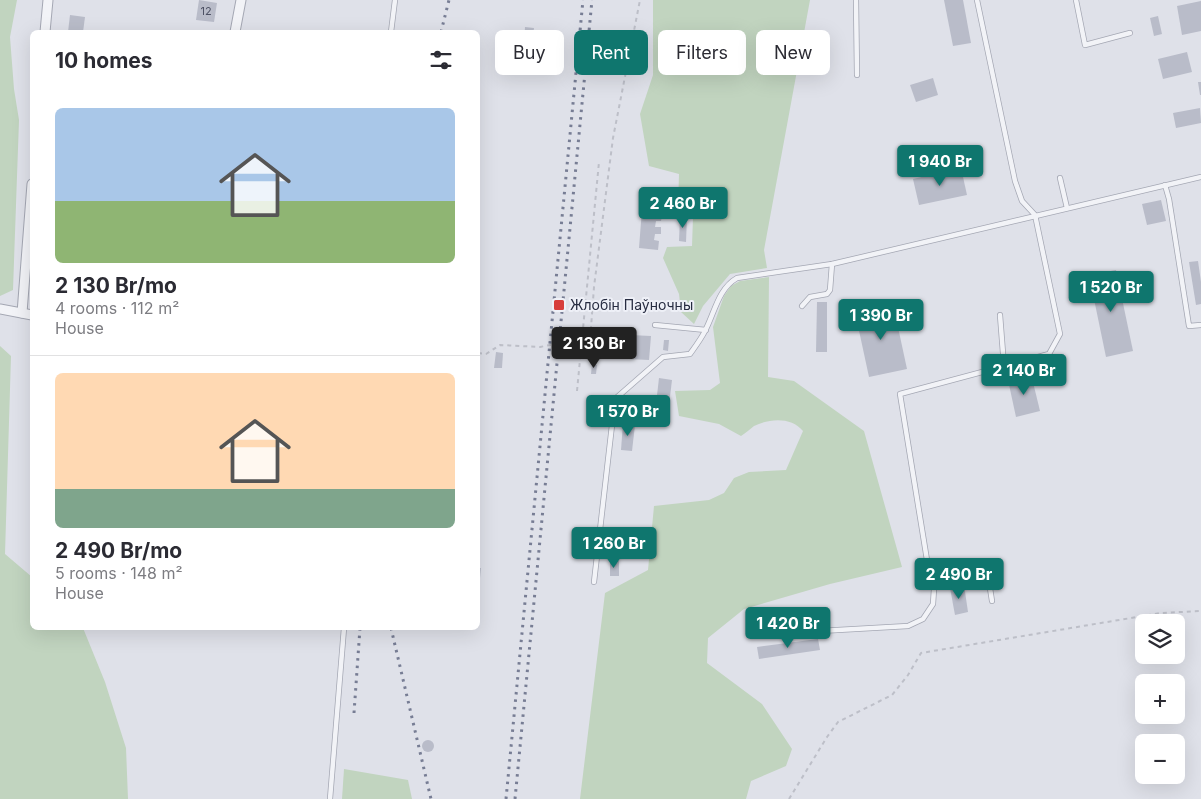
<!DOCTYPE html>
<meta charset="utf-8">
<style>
:root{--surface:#fff;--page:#f7f7f7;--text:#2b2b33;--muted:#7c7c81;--line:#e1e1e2;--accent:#0f766e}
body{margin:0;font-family:Inter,sans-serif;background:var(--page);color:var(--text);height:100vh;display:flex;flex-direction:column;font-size:19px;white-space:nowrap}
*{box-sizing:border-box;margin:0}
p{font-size:16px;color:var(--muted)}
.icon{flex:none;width:28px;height:28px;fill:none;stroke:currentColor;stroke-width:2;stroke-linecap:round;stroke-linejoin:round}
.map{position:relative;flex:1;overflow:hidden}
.details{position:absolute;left:30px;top:30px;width:450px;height:600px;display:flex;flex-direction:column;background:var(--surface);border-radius:8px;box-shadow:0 5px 20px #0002}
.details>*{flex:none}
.banner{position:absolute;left:495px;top:30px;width:475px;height:45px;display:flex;gap:10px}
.fabs{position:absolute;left:1135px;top:614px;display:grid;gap:10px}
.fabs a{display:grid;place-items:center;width:50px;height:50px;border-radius:8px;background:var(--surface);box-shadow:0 5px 20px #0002;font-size:25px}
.price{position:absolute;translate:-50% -42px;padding:0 11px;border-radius:5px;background:var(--accent);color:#fff;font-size:16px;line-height:32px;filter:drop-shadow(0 1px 2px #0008)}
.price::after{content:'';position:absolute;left:50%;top:30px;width:15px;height:11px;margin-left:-8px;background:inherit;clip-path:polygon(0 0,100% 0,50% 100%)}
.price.selected{background:#222;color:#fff}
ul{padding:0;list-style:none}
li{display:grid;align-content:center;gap:10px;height:265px;padding:0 25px}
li+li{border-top:1px solid var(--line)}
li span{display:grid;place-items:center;height:155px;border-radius:8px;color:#555}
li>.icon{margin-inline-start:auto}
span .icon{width:90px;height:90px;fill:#fffc;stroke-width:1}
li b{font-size:21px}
h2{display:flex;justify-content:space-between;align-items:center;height:60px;padding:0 25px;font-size:21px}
.chip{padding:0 18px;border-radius:8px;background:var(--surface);box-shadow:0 5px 20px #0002;font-size:18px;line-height:45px}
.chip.selected{background:var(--accent);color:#fff}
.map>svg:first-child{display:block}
</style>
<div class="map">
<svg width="1201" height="799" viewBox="0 0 1201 799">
<rect width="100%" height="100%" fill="#dfe1e9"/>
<g fill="#c1d4bf">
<path d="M0 0H17L10 37 14 89 19 120 13 290 0 296Z"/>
<path d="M653 0H810L764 250 767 268 730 274 703 306 694 324 681 312 679 294 663 258 667 247 692 246 693 217 678 208 679 174 649 166 640 114 653 75Z"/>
<path d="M769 277 768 377 794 381 864 431 902 567 830 584 744 609 708 638 707 663 762 704 792 749 786 766 751 781 746 799H580L605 593 648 570 654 506 709 500 724 493 734 478 749 472 786 470 803 431C792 417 770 418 754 426 750 429 746 433 741 436L719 424 679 416 675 391 710 390 720 383 713 327 724 296 731 286 740 281Z"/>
<path d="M0 346 11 356 5 554 32 577V628H83L105 682 126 748 128 799H0Z"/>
<path d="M344 769 408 780 412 799H342Z"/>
</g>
<g fill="#b9bcc9">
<path d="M199 0 217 3 214 22 196 20Z"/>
<path d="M944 0H963L971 43 953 46Z"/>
<path d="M1201 1V31L1182 35 1177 6Z"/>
<path d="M70 15 85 17 83 32H68Z"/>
<path d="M1158 16 1162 34 1154 36 1150 18Z"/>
<path d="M525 27 534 28 532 44 524 43Z"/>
<path d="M1187 52 1192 72 1163 79 1158 59Z"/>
<path d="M933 78 938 95 916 102 910 85Z"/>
<path d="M1198 82H1201V95H1200Z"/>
<path d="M1200 108 1201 123 1176 128 1173 113Z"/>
<path d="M961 168 967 195 919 205 913 179Z"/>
<path d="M1161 200 1166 221 1147 225 1142 204Z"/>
<path d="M642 209 657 210 662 216 661 221H656L655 227H661V234H655L654 240 659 241 658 250 639 248Z"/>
<path d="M680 217H687L686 242 679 241Z"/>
<path d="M1198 261 1201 282V304L1196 305 1189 262Z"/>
<path d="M1116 270 1133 351 1106 357 1089 275Z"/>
<path d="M817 302H827V352H816Z"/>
<path d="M893 304 907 369 869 377 855 312Z"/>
<path d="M630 335 651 336 649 360 629 359Z"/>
<path d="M664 340H669L668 351 663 350Z"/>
<path d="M496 352 503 353 502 368H494Z"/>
<path d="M592 364 597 365 596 374H591Z"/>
<path d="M1031 374 1040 411 1016 417 1008 380Z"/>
<path d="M659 378 672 380 669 405 656 404Z"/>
<path d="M623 423 635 425 632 451 621 450Z"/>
<rect x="610" y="561" width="9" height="15"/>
<path d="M478 568H481L479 588H478Z"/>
<path d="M964 585 968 612 955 615 950 588Z"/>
<path d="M818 639 820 650 759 659 757 647Z"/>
<circle cx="428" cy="746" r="6"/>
</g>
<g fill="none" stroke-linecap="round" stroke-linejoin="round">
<g stroke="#a4a7b3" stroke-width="6">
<g id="service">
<path d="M856 0 857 75"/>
<path d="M1076 0 1085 45 1130 33"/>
<path d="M391 32 395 0"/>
<path d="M1060 178 1067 208"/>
<path d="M1165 185 1169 199 1189 326 1201 325"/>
<path d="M802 306 810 297 827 294 830 290 832 264"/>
<path d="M1000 315 1004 366"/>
<path d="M655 325 706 330"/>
<path d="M929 566 941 576H983L989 582 992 601"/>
<path d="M594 582 615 399 663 357 690 354C695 347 701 339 705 331 715 312 718 289 737 278L832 264 1201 177"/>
<path d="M767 634 908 626 923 619 933 604 934 589 927 560 900 394 1049 354 1060 334 1035 215 1022 201 1015 181 977 0"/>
<path d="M330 799 344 628"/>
</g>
</g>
<g stroke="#a4a7b3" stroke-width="11">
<g id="minor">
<path d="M45 32 48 0"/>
<path d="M235 32 241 0"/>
<path d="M0 309 32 315"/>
<path d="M22 313 32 184"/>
</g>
</g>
<g stroke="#bdbfc8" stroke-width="2" stroke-dasharray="4 4" stroke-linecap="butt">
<path d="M478 353 486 354 500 345 540 347 550 345 583 347 590 341 594 287 613 138 640 0"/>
<path d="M577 391 599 162"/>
<path d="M789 799 827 737 838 722 892 695 908 675 921 653 1161 613 1201 611"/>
</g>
<use href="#service" stroke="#f2f3f7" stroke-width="4.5"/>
<use href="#minor" stroke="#f2f3f7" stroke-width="9"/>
<g stroke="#777d94" stroke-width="3" stroke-dasharray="2.5 5" stroke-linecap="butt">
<path d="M441 32 449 0"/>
<path d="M391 628 431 799"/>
<path d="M354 713 360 628"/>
<path d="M506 799 583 0"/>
<path d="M515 799 592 0"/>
</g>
</g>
<rect fill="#d73d3b" stroke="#eef0f7" stroke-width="2" x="553" y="299" width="12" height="12" rx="2.5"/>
<g text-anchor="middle" stroke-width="4" stroke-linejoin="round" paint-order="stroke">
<g font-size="11" fill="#4c5063">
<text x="206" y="15">12</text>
</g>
<g font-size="14" fill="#272c41" stroke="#eef0f7" text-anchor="start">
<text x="570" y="310">Жлобін Паўночны</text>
</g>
</g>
</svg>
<div class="fabs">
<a><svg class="icon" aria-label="layers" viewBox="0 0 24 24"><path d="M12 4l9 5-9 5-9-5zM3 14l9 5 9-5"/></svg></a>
<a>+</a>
<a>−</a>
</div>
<b class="price" style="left:940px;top:187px">1 940 Br</b>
<b class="price" style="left:683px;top:229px">2 460 Br</b>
<b class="price" style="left:1111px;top:313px">1 520 Br</b>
<b class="price" style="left:881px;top:341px">1 390 Br</b>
<b class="price selected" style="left:594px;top:369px">2 130 Br</b>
<b class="price" style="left:1024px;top:396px">2 140 Br</b>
<b class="price" style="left:628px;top:437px">1 570 Br</b>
<b class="price" style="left:614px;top:569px">1 260 Br</b>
<b class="price" style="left:959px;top:600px">2 490 Br</b>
<b class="price" style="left:788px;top:649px">1 420 Br</b>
<div class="banner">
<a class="chip">Buy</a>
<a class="chip selected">Rent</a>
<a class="chip">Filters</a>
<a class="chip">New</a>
</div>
<section class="details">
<h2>10 homes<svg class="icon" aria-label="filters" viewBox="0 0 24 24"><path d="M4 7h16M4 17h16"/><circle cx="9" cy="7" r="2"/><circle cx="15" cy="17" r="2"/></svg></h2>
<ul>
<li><span style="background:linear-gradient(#a9c7e8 60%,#8fb573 0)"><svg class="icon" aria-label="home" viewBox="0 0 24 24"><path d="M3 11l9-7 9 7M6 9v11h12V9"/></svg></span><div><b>2 130 Br/mo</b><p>4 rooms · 112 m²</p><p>House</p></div></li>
<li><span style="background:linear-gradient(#ffd9b3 75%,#7fa58c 0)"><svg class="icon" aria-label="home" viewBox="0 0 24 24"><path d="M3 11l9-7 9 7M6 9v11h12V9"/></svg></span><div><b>2 490 Br/mo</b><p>5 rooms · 148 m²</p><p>House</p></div></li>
</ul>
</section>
</div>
